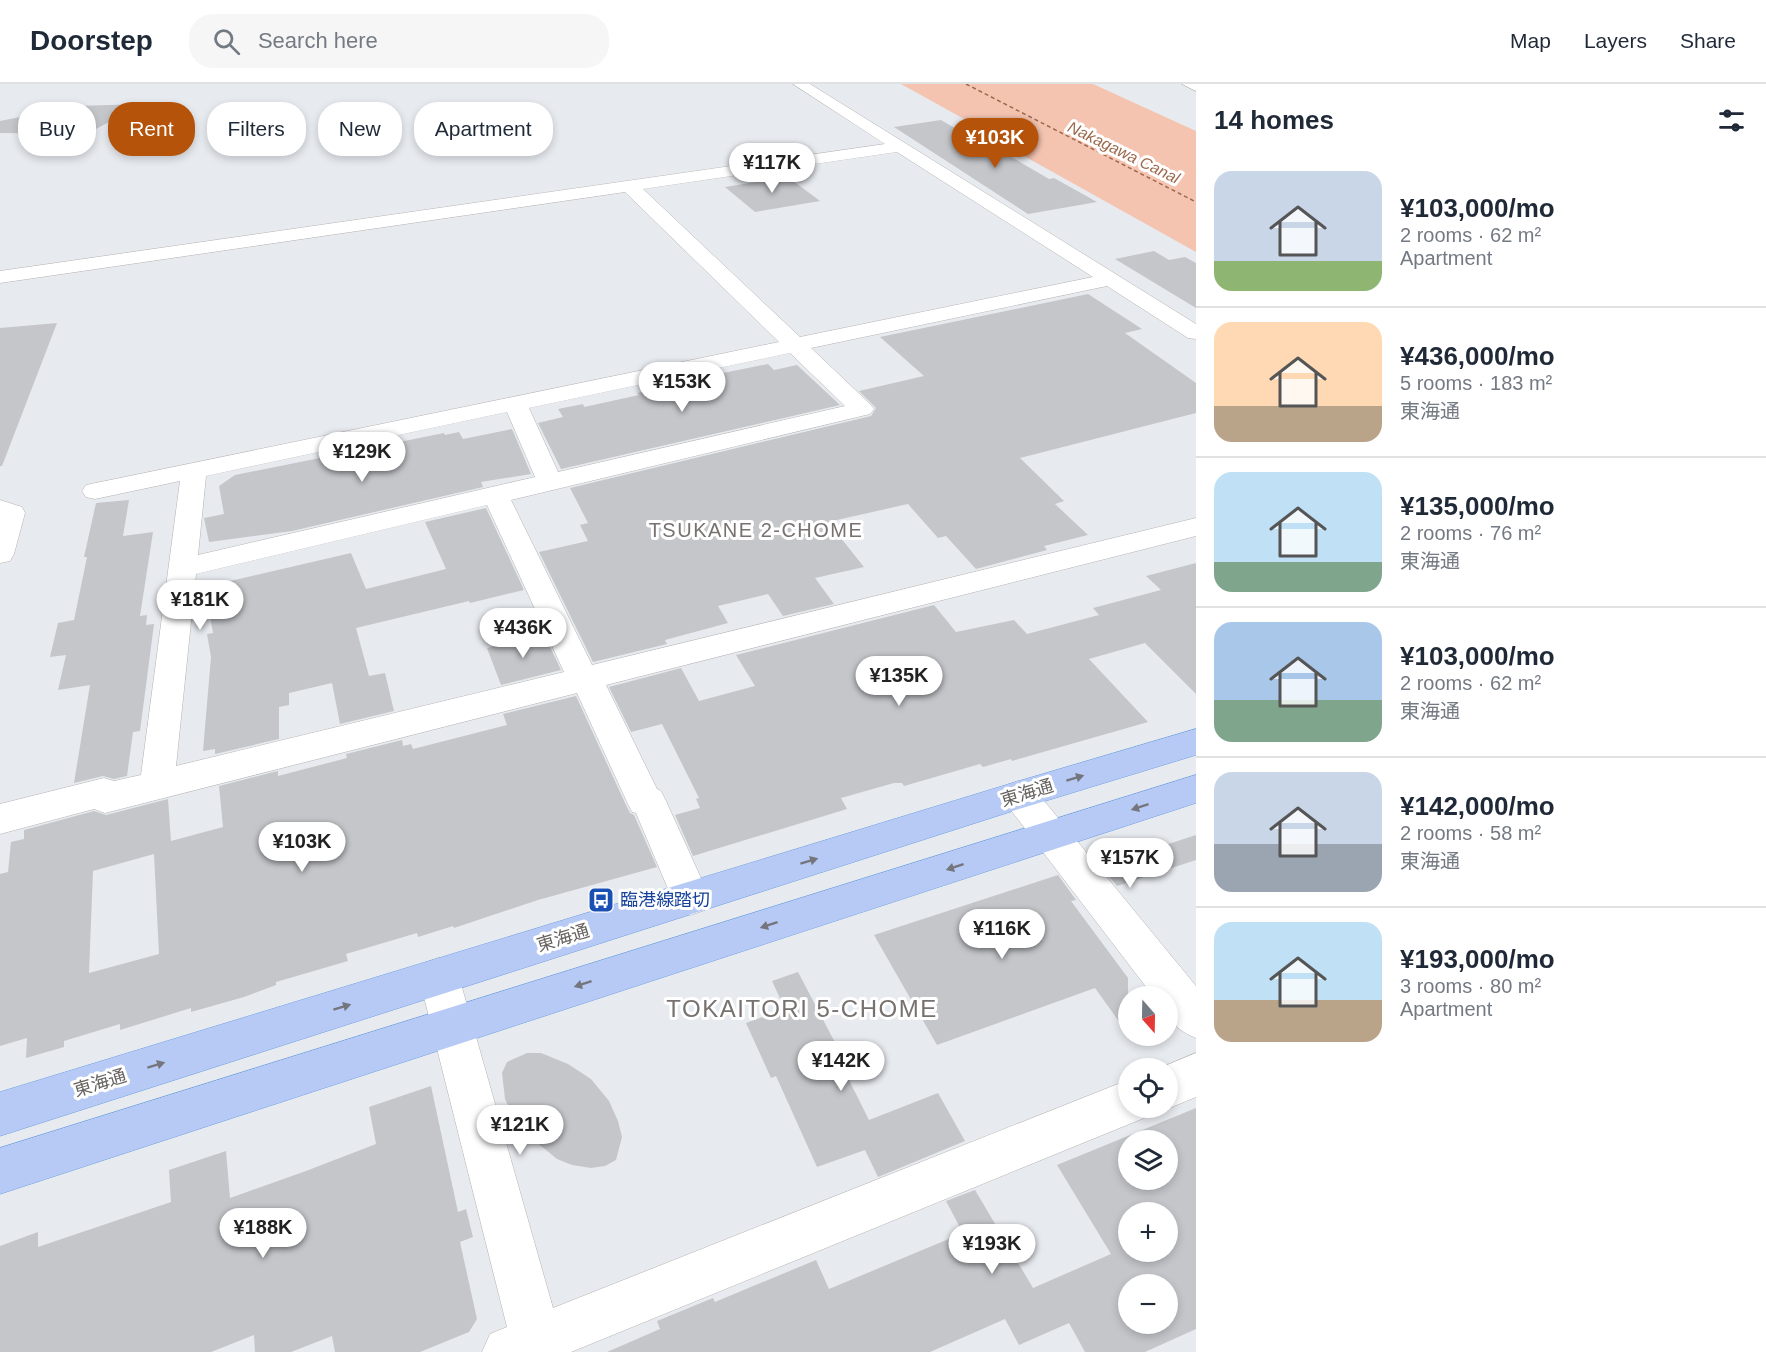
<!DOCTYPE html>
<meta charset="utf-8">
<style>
:root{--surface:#fff;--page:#f6f6f7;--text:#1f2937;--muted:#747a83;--line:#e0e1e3;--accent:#b45309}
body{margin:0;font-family:Arial,"Noto Sans JP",sans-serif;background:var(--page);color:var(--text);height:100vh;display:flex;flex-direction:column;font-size:22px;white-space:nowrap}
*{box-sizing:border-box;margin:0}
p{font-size:20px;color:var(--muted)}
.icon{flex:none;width:33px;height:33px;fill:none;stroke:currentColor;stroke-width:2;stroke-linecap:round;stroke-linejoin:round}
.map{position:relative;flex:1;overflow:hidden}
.sheet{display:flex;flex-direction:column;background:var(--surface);width:570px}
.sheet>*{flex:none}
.guide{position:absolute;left:18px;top:18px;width:570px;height:54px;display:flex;gap:12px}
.needle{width:39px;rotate:160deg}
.buttons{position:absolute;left:1118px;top:902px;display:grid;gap:12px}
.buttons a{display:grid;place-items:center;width:60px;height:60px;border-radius:50%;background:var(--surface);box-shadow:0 3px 9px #0003;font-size:30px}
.price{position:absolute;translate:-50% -51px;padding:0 14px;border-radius:21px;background:#fff;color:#222;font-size:20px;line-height:39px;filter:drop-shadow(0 2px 3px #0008)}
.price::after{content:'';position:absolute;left:50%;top:36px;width:18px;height:14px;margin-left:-9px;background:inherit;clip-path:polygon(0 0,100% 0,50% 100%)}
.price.on{background:var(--accent);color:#fff}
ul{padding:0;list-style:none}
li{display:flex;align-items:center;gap:18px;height:150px;padding:0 18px}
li+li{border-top:2px solid var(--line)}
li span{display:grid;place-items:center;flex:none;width:168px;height:120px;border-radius:18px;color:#555}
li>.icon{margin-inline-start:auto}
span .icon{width:72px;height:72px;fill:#fffc;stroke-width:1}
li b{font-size:26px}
h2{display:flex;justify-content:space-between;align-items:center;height:72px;padding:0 18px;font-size:26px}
.chip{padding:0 21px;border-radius:24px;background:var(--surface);box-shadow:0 3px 9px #0003;font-size:21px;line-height:54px}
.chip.on{background:var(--accent);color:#fff}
header{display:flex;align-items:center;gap:36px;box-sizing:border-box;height:84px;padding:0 30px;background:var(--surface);border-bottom:2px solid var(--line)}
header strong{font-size:28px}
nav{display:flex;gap:33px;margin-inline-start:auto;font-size:21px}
.search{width:420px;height:54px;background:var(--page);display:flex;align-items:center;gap:15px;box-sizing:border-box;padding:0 21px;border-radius:24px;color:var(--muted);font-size:22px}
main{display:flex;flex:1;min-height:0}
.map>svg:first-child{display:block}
</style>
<header>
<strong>Doorstep</strong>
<div class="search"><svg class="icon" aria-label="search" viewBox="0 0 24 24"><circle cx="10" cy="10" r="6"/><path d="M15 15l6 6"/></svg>Search here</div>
<nav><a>Map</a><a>Layers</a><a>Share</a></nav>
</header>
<main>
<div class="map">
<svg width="1196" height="1268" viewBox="0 0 1196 1268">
<rect width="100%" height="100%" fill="#e7eaef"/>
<path fill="#f5c4b1" d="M901 0H1093L1196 47V168L981 48 984 46Z"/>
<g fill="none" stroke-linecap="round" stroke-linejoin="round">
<path stroke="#9d694c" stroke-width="1.5" stroke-dasharray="4 3" stroke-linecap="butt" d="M966 0 1196 118"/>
</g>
<g fill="#c4c6ca" fill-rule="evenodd">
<path d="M143 20 96 45 70 50 0 49V37L75 22Z"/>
<path d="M941 36 968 52 974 51 1049 95 1054 94 1097 118 1028 130 894 43Z"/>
<path d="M788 93 820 117 755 128 725 103Z"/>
<path d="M1154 167 1169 176 1185 173 1196 179V224L1115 175Z"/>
<path d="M1088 210 1142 245 1125 249 1196 299V329L1020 374 1064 417 1055 420 1088 451 1044 462 1047 466 976 485 946 452 938 454 908 420 828 438 864 483 815 494 834 520 783 532 768 510 718 522 728 539 665 556 667 560 593 578 539 468 588 457 580 441 588 439 570 404 871 332 876 324 859 307 924 292 880 253Z"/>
<path d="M57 239 2 382H0V244Z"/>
<path d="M768 280 774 286 797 281 840 321 561 385 538 339 563 333 558 325 583 320 584 323 639 311 637 309 684 299 683 297Z"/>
<path d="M512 345 531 390 481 398 483 403 292 447 209 458 204 434 224 430 219 402 235 391 444 349 445 351 459 348 463 355Z"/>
<path d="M129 416 123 452 153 448 140 532 147 531 146 541 154 540 140 647 133 648 127 692 114 695 103 692 74 699 90 601 58 606 66 571 50 573 58 539 74 536 87 473H84L96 419Z"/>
<path d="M486 424 524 506 470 519 469 517 356 544 369 592 385 589 394 627 340 640 332 599 289 609V621L279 623V655L215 670V665L203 667 211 573 207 550 213 549 205 503 351 469 366 505 446 485 425 438Z"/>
<path d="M1196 479V610L1145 559 1089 575 1148 638 1012 677 1011 675 983 683 980 680 904 702 902 699H894L841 714 847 725 693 772 675 731 700 724 696 715 699 714 662 640 631 648 609 603 681 584 699 617 755 602 736 571 934 521 956 548 1014 536 1027 550 1099 531 1093 524 1161 506 1146 492Z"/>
<path d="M544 550 561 586 501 601 487 564Z"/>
<path d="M576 612 625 719 630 729 634 731 657 783 538 816 454 844 453 842 418 853 417 849 346 870 348 877 276 898V901L244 913 191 928V924L120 946V940L64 957V963L26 974 27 954 0 962V790L8 788 11 758 24 755V746L94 727 106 731 168 715 171 757 223 743 219 702 278 687V692L347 674 346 670 402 656 403 662 411 660 413 665 507 641 503 630ZM154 770 159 870 89 889 93 787Z"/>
<path d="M1196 751V776L1117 802 1097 777 1143 762 1147 767Z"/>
<path d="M1058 791 1076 816 1071 817 1128 894V950L1095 904 937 961 874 851Z"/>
<path d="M798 888 840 968 836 970 869 1036 938 1009 965 1057 878 1093 865 1066 817 1083 776 992 771 994 746 939 785 925 772 897Z"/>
<path d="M527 969H541L568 980 591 995 609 1017 618 1037 622 1053 616 1076 605 1082 591 1084 572 1081 557 1075 507 1034 512 1029 505 1015 502 989 507 978Z"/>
<path d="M431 1002 458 1128 466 1125 473 1153 460 1158 477 1235 469 1248 420 1268H335L332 1252 291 1268H255L254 1251 211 1268H0V1162L38 1148V1163L171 1118 169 1086 226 1067 230 1114 306 1087 376 1060 369 1023Z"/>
<path d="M1196 1024V1245L1145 1268H1085L1069 1239 1019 1261 1005 1235 930 1268H607L660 1245 657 1237 713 1214 715 1218 816 1176 829 1205 963 1149 946 1117 975 1106 1033 1204 1111 1170 1057 1081ZM1128 1056H1167V1095H1128ZM1128 1128H1167V1167H1128ZM1128 1200H1167V1239H1128Z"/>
</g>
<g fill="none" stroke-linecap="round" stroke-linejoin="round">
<g stroke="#b5b2b0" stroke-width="1">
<g id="minor">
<path d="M793 0H810L1196 240V255L1188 254 1107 202 811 264 870 320 874 325 870 330 511 416 592 581 1196 434V452L606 601 657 705 661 707 666 717 710 814 705 826 691 831 677 826 636 729 632 728 627 718 577 609 105 729 94 725 0 750V720L104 694 114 697 141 691 180 397 95 415 86 413 82 407 86 401 779 258 625 108 0 199V187L885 60ZM897 68 1093 193 800 253 643 105ZM790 269 845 322 558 388 529 324ZM507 328 535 393 198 471 206 392ZM487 421 564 588 176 682 196 490Z"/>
<path d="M1182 0H1196V7Z"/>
<path d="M0 416 22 423 25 429 14 470 10 477 0 479Z"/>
<path d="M1019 697 1031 701 1196 902V954C1174 945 1167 936 1167 912H1153L1007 721 1001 711 1007 701Z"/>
<path d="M439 874 453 879 459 893 553 1224 1128 996V1023H1148L1144 1034 571 1268H482L490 1250 507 1243 419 893 425 879Z"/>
<path d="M1196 969V1013L1167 1025 1162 1023H1167V984H1160Z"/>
</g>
</g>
<g stroke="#6ea0e1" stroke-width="1">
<g id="major">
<path d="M1196 645V671L1019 725 0 1052V1008L1019 697Z"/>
<path d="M1196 691V719L0 1110V1064Z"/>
</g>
</g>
<use href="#minor" fill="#fff" fill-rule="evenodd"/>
<use href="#major" fill="#b6caf5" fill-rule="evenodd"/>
</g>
<defs><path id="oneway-solid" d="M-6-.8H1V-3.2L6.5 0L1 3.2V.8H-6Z" transform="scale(1.5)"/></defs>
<g fill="#75767d">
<use href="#oneway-solid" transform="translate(1075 694) rotate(-17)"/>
<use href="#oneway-solid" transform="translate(1140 723) rotate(162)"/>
<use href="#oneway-solid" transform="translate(809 777) rotate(-17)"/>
<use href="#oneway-solid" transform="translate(955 783) rotate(162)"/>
<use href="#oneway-solid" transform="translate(769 841) rotate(162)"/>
<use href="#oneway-solid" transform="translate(583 900) rotate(162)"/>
<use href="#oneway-solid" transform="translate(342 923) rotate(-17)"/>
<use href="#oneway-solid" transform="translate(156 981) rotate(-17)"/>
</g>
<defs>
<g id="bus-square" transform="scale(1.35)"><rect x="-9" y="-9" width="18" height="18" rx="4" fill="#1a4fb4" stroke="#fff"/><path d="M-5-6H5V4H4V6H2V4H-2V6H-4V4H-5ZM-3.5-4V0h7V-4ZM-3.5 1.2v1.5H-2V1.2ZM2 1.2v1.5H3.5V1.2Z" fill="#fff"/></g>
</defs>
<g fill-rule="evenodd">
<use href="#bus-square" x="601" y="816"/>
</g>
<g text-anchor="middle" stroke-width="6" stroke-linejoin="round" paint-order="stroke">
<g font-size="16" font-style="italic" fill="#9d694c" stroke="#fff">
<text transform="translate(1124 68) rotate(26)" y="6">Nakagawa Canal</text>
</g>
<g font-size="18" fill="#65615f" stroke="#fff">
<text transform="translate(1027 709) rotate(-17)" y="6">東海通</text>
<text transform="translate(563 854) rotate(-17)" y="6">東海通</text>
<text transform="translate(100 999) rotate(-17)" y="6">東海通</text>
</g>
<g font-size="18" fill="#164399" stroke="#fff" text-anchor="start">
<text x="620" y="822">臨港線踏切</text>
</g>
<g font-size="20" letter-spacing="1.5" fill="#777270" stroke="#fff">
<text x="756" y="453">TSUKANE 2-CHOME</text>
</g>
<g font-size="24" letter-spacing="1.5" fill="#777270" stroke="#fff">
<text x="802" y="933">TOKAITORI 5-CHOME</text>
</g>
</g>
</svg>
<div class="buttons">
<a><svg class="needle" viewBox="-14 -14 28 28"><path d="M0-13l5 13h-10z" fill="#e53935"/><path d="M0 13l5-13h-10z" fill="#747a83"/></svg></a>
<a><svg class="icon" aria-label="locate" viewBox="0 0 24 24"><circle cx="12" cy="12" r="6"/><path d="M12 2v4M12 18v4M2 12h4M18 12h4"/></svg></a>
<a><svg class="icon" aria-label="layers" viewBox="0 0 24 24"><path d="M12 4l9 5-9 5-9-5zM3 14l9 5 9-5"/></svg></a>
<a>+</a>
<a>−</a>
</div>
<b class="price on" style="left:995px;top:85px">¥103K</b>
<b class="price" style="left:772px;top:110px">¥117K</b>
<b class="price" style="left:682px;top:329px">¥153K</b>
<b class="price" style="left:362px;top:399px">¥129K</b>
<b class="price" style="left:200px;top:547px">¥181K</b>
<b class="price" style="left:523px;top:575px">¥436K</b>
<b class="price" style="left:899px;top:623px">¥135K</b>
<b class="price" style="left:302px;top:789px">¥103K</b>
<b class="price" style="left:1130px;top:805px">¥157K</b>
<b class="price" style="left:1002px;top:876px">¥116K</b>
<b class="price" style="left:841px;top:1008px">¥142K</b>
<b class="price" style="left:520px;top:1072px">¥121K</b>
<b class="price" style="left:263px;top:1175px">¥188K</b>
<b class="price" style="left:992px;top:1191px">¥193K</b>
<div class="guide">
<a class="chip">Buy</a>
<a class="chip on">Rent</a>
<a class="chip">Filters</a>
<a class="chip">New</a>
<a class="chip">Apartment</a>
</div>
</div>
<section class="sheet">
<h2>14 homes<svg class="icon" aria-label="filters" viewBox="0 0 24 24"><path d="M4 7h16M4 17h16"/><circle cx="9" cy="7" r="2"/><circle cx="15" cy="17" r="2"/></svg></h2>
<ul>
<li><span style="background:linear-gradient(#c9d6e8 75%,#8fb573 0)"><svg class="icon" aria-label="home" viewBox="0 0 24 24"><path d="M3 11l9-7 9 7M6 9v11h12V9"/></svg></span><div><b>¥103,000/mo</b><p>2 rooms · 62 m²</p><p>Apartment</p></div></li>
<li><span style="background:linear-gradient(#ffd9b3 70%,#b9a48a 0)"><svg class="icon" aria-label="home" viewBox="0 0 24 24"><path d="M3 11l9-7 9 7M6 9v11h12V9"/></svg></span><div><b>¥436,000/mo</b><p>5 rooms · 183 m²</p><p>東海通</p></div></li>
<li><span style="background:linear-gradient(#bfe0f5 75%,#7fa58c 0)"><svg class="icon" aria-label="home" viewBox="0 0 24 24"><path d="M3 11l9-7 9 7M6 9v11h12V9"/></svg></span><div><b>¥135,000/mo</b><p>2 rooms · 76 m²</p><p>東海通</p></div></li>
<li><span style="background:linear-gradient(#a9c7e8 65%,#7fa58c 0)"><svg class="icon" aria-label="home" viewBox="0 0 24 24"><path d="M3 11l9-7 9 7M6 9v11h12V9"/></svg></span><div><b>¥103,000/mo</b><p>2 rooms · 62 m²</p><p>東海通</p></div></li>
<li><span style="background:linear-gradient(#c9d6e8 60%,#9aa5b1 0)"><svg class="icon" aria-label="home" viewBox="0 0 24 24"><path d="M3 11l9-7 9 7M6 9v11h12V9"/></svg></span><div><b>¥142,000/mo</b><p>2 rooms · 58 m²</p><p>東海通</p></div></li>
<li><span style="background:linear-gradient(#bfe0f5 65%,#b9a48a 0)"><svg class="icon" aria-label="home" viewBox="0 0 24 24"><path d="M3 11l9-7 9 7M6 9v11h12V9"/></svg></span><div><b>¥193,000/mo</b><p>3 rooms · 80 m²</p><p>Apartment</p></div></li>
</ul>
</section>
</main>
